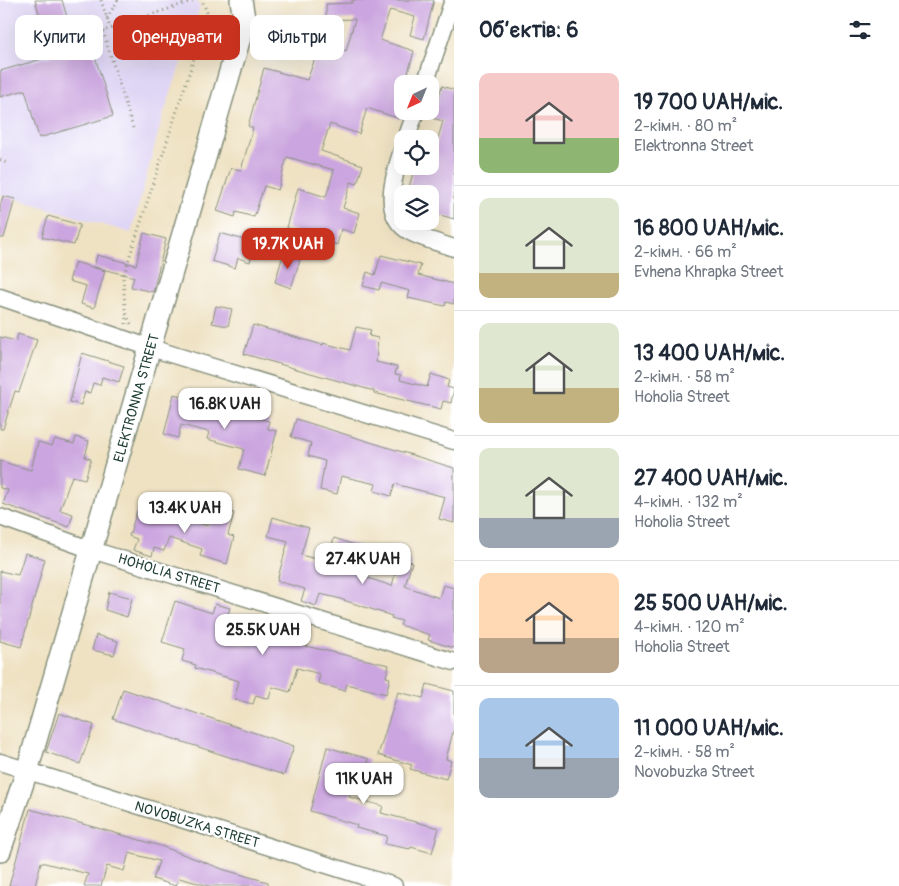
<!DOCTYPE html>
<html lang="uk">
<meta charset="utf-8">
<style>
:root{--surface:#fff;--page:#f2f2f3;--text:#1f2937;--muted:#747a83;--line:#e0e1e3;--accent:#c8321e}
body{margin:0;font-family:Pangolin,sans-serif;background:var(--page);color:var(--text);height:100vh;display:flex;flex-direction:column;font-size:19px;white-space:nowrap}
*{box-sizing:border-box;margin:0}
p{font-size:16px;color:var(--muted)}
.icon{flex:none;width:28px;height:28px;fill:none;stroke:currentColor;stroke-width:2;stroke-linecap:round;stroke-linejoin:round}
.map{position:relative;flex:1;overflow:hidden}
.panel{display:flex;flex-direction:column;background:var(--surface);width:445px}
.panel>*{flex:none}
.guide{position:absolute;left:15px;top:15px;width:364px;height:45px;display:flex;gap:10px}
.needle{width:32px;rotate:223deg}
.fabs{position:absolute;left:394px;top:75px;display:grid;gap:10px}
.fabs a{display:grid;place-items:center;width:45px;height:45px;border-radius:10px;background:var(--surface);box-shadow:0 5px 20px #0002;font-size:25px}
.price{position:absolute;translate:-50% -42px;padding:0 11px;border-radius:10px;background:#fff;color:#222;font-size:16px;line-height:32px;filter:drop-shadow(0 1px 2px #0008)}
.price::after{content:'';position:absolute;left:50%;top:30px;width:15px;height:11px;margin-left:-8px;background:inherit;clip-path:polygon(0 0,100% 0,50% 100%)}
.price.active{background:var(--accent);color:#fff}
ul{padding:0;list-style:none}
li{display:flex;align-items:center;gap:15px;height:125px;padding:0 25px}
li+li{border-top:1px solid var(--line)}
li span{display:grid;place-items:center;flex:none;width:140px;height:100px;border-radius:10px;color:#555}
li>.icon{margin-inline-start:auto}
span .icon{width:60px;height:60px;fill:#fffc;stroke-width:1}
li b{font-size:21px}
h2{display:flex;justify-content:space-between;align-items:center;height:60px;padding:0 25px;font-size:21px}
.tag{padding:0 18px;border-radius:10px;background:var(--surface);box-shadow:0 5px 20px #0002;font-size:18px;line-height:45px}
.tag.active{background:var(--accent);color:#fff}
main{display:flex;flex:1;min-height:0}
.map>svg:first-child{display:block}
</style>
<main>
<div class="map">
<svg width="454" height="886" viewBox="0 0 454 886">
<rect width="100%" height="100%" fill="#fff"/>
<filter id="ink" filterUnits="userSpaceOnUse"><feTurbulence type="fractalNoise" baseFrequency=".02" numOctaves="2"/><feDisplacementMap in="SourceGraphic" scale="10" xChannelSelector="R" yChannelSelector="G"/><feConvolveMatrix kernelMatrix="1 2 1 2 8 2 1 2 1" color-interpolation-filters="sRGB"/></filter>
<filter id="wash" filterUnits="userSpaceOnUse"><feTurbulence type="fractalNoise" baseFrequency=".0096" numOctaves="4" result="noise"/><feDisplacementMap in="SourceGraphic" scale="20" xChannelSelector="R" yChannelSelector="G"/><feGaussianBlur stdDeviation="1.12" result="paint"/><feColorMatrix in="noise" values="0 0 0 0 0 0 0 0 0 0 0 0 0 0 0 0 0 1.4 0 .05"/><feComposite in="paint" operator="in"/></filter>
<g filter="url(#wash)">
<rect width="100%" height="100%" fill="#efe2c3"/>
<path fill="#dfd5f5" d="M0 0H197L200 7 161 122 131 233 0 194Z"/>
<g id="blocks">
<g fill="#cba5df">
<path d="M35 0H62L72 34 87 30 113 116 39 138 25 90 0 97V71L52 56Z"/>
<path d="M352 0H434L424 39 410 35 415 17 390 10 380 40 414 51 405 84H402L403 111 400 119 367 108 359 134 330 124 321 151 363 165 357 184 351 182 343 208 360 213 354 233 341 229 337 245 287 228 298 188 326 197 334 170 287 157 278 190 264 186 254 217 236 212 235 217 217 211 231 168 241 170 253 128 248 126 264 68 307 80 316 56 281 45 288 23 320 32 317 42 346 51 355 19 326 20V4L352 3Z"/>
<path d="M442 86 454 90V219L430 212V194H407L415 166H430V151L434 152 443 121 432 118Z"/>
<path d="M3 196 15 199 4 238H0V206Z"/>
<path d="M48 216 80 225 74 245 42 237Z"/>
<path d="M144 233 166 239 153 292 131 287 134 277 94 267 97 255 136 265Z"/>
<path d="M220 233 255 243 250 262 238 258 235 268 212 261Z"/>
<path d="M284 252 301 257 291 288 275 282Z"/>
<path d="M381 255 421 265 418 275 454 284V304L446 302 445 306 408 298 410 291 381 283 379 290 363 286 367 272 375 275Z"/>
<path d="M75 262 105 271 94 308 81 304 86 286 69 281Z"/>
<path d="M216 306 232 309 228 326 212 323Z"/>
<path d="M253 325 323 345V343L350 350 356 327 371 330 369 336 378 338 376 362 397 367 395 374 401 375 400 380 427 387 431 374 449 380 447 387 454 389 451 403 443 401 441 409 374 393V391L244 354Z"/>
<path d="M18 334 37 340 19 392 15 391 3 429H0V337L16 341Z"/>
<path d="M82 353 124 366 119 382 102 377 100 385 93 383 90 393 85 392 81 405 70 402Z"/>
<path d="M174 394 202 402 203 398 215 401 214 408 269 421 268 429 277 431 265 476 239 469 244 449 207 439 209 432 181 425 178 438 164 434Z"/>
<path d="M296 419 454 468V523L439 519 445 497 395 484 391 496 374 491 376 484 341 476 337 494 320 490 325 461 308 456 311 443 291 437Z"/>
<path d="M76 437 89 441 85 457 91 459 85 479 72 476 60 510 73 514 69 527 3 504 8 490 0 488V461L31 470 38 442 52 446 55 439 74 444Z"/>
<path d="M213 507 234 513 228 535 234 537 227 564 200 556 202 549 169 538 164 551 154 548 152 556 133 550 137 539 129 536 137 511 178 524 180 517 208 526Z"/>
<path d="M273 517 309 528 301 555 327 562 334 538 364 548 356 574 392 586 399 559 412 562 405 586 439 598 443 585 454 588V648L428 640 430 635 400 625 402 621 391 618 392 616 337 598 320 594 316 606 301 601 305 589 277 581 288 541 268 536Z"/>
<path d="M25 553 45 559 21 647 0 641V571L18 575Z"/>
<path d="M109 592 132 598 127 617 105 610Z"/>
<path d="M175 601 212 613 215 604 230 608 221 637 246 645 255 617 269 622 268 625 291 630 288 642 389 665 386 677 390 678 386 694 347 684 345 691 318 683 320 674 297 668 290 692 272 687 269 699 256 695 253 704 234 699 239 681 195 668 196 665 182 661 185 649 162 642Z"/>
<path d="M96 635 118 641 114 655 92 650Z"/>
<path d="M427 684 454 691V728L446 759 451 761 446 779 410 769 412 765 378 755 398 692 423 698Z"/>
<path d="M123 689 294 746 284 775 113 719Z"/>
<path d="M59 713 94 725 80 764 46 752Z"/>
<path d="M327 747 369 759 365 772 356 769 349 797 383 806 381 813 439 828 432 853 411 847 410 849 385 844 387 836 356 828 357 825 310 811Z"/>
<path d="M30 809 161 846 225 870 268 882V886H209L179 878 176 886 153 879 159 861 129 853 124 871 107 866 101 886H84L88 874 41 862 35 886H9Z"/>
</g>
</g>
</g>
<g filter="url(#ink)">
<use href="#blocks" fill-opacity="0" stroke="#87907c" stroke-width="1"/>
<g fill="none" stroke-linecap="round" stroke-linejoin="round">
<g stroke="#87907c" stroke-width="19">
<g id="minor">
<path d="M425 84 453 0"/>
<path d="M406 139 416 111"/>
<path d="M402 150C394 176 380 215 410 232 423 239 440 243 454 248"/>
<path d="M0 297 151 348 454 441"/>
<path d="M0 517 92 550 454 662"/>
<path d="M0 762 394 886"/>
</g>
</g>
<g stroke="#87907c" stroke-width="24">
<path id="tertiary" d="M0 851 27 771 241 34 244 18 241 0"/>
</g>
<g stroke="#87907c" stroke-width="3" stroke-dasharray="1 4" stroke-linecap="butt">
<path d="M101 0 110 28"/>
<path d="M107 18 118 0"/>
<path d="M133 128 103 31 195 0"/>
<path d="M0 160 9 164"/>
<path d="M126 314 131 324"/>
<path d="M126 324 123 277 208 15 202 0"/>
</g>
<use href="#minor" stroke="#fff" stroke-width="16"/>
<use href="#tertiary" stroke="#fff" stroke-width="21"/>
</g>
</g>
<g text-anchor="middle" stroke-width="4.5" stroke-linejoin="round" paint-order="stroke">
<g font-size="14" fill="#1f3d34" stroke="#fff">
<text transform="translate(136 398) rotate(-74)" y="5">ELEKTRONNA STREET</text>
<text transform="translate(169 573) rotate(17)" y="5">HOHOLIA STREET</text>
<text transform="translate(197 824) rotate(17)" y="5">NOVOBUZKA STREET</text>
</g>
</g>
</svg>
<div class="fabs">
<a><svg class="needle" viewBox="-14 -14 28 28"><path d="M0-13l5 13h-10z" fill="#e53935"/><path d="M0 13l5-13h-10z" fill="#747a83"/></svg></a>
<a><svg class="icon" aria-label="locate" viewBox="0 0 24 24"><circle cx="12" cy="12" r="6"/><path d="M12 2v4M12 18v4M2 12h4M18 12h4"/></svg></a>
<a><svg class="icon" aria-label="layers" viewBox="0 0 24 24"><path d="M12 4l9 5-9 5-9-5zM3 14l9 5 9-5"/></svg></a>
</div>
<b class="price active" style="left:288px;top:270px">19.7K UAH</b>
<b class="price" style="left:225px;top:430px">16.8K UAH</b>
<b class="price" style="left:185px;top:534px">13.4K UAH</b>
<b class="price" style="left:363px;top:585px">27.4K UAH</b>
<b class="price" style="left:263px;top:656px">25.5K UAH</b>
<b class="price" style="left:364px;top:805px">11K UAH</b>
<div class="guide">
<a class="tag">Купити</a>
<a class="tag active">Орендувати</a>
<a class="tag">Фільтри</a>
</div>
</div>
<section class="panel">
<h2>Об’єктів: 6<svg class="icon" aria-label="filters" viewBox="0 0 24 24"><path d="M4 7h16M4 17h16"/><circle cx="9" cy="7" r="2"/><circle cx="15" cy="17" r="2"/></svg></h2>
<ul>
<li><span style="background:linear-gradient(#f6c9c9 65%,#8fb573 0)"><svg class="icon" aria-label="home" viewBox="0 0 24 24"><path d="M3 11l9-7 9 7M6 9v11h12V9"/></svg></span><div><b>19 700 UAH/міс.</b><p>2-кімн. · 80 m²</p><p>Elektronna Street</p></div></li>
<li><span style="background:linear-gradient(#dfe7d0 75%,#c2b280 0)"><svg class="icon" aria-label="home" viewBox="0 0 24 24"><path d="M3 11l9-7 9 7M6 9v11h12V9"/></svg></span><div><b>16 800 UAH/міс.</b><p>2-кімн. · 66 m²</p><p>Evhena Khrapka Street</p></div></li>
<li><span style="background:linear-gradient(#dfe7d0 65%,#c2b280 0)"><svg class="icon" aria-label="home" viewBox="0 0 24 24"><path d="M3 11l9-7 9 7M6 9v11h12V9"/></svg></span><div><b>13 400 UAH/міс.</b><p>2-кімн. · 58 m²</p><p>Hoholia Street</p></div></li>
<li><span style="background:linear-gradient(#dfe7d0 70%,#9aa5b1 0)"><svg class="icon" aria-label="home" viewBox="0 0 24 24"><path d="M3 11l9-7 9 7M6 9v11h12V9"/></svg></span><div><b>27 400 UAH/міс.</b><p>4-кімн. · 132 m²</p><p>Hoholia Street</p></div></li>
<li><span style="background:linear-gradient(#ffd9b3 65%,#b9a48a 0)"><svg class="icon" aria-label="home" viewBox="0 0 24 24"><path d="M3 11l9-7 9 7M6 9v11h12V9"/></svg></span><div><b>25 500 UAH/міс.</b><p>4-кімн. · 120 m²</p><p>Hoholia Street</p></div></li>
<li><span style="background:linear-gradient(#a9c7e8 60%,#9aa5b1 0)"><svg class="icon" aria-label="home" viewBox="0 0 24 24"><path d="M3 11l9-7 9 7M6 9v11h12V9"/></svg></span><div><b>11 000 UAH/міс.</b><p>2-кімн. · 58 m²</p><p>Novobuzka Street</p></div></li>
</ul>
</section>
</main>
